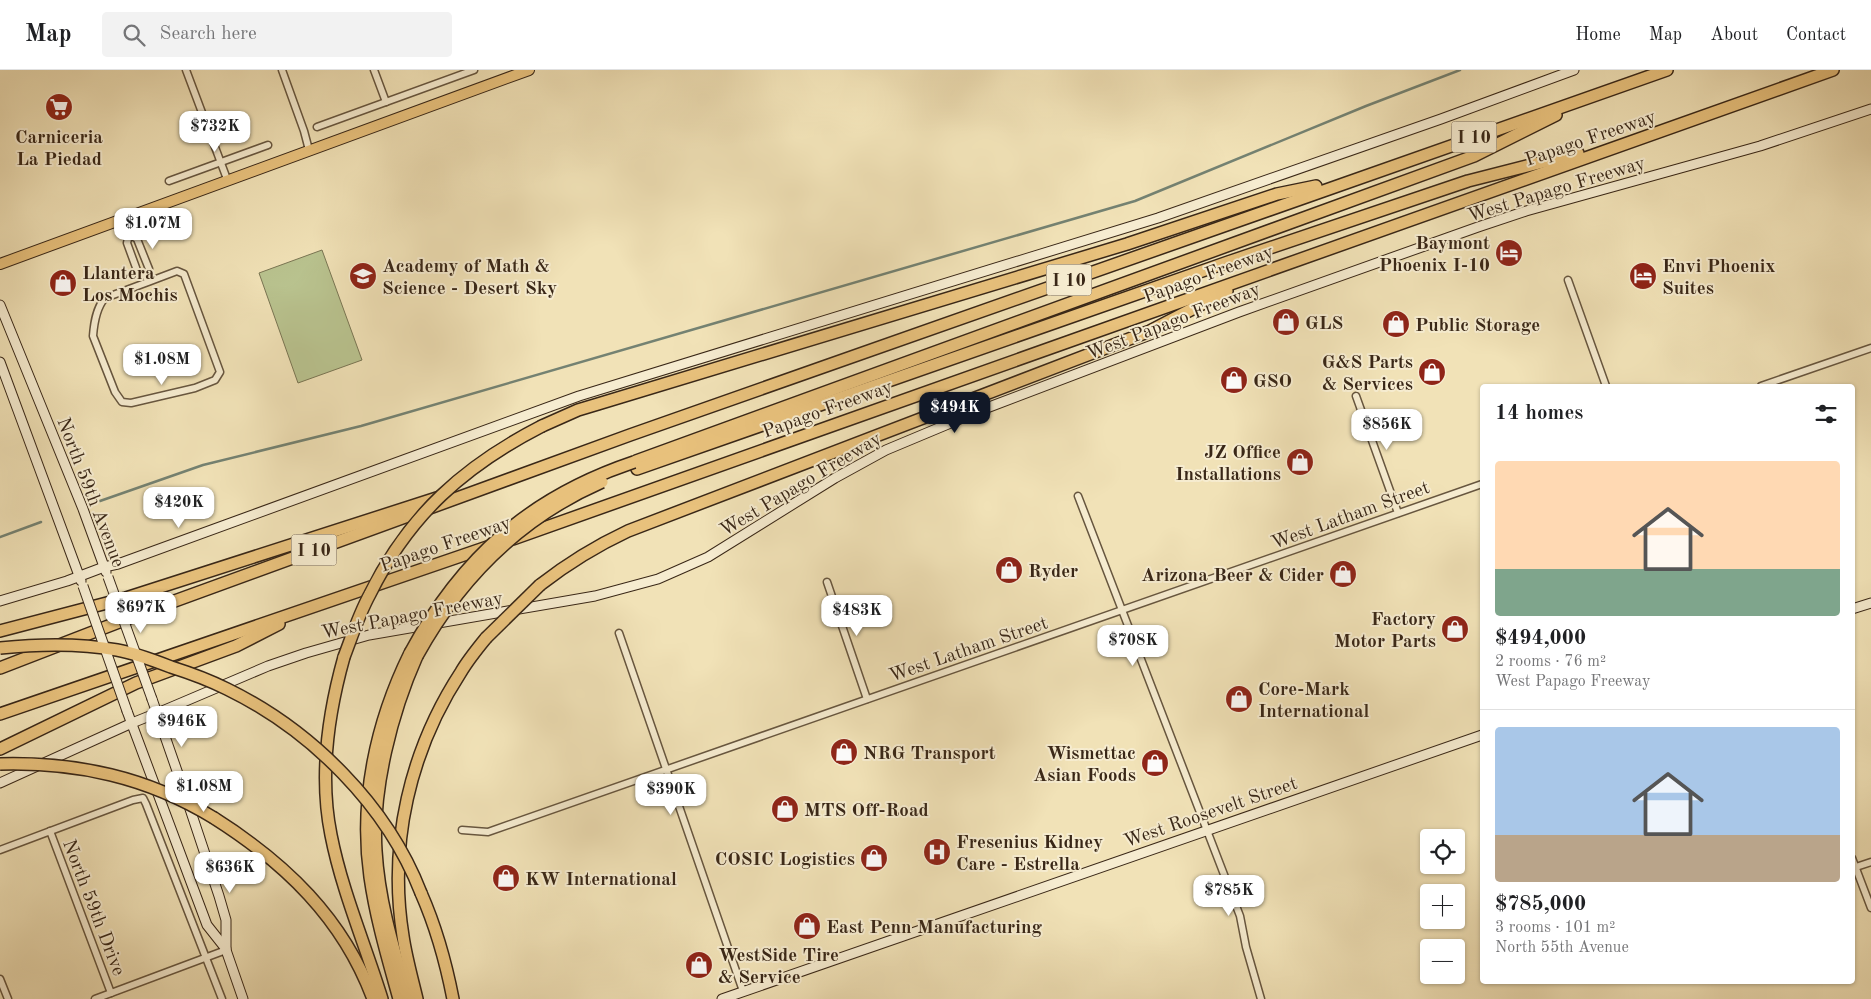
<!DOCTYPE html>
<meta charset="utf-8">
<style>
:root{--surface:#fff;--page:#f2f2f2;--text:#202124;--muted:#757577;--line:#e0e0e0;--accent:#111827}
body{margin:0;font-family:"Old Standard TT",serif;background:var(--page);color:var(--text);height:100vh;display:flex;flex-direction:column;font-size:19px;white-space:nowrap}
*{box-sizing:border-box;margin:0}
p{font-size:16px;color:var(--muted)}
.icon{flex:none;width:28px;height:28px;fill:none;stroke:currentColor;stroke-width:2;stroke-linecap:round;stroke-linejoin:round}
.map{position:relative;flex:1;overflow:hidden}
.drawer{position:absolute;left:1480px;top:314px;width:375px;height:600px;display:flex;flex-direction:column;background:var(--surface);border-radius:5px;box-shadow:0 1px 4px #0004}
.drawer>*{flex:none}
.buttons{position:absolute;left:1420px;top:759px;display:grid;gap:10px}
.buttons a{display:grid;place-items:center;width:45px;height:45px;border-radius:5px;background:var(--surface);box-shadow:0 1px 4px #0004;font-size:25px}
.price{position:absolute;translate:-50% -42px;padding:0 11px;border-radius:10px;background:#fff;color:#222;font-size:16px;line-height:32px;filter:drop-shadow(0 1px 2px #0008)}
.price::after{content:'';position:absolute;left:50%;top:30px;width:15px;height:11px;margin-left:-8px;background:inherit;clip-path:polygon(0 0,100% 0,50% 100%)}
.price.on{background:var(--accent);color:#fff}
ul{padding:0;list-style:none}
li{display:grid;align-content:center;gap:10px;height:265px;padding:0 15px}
li+li{border-top:1px solid var(--line)}
li span{display:grid;place-items:center;height:155px;border-radius:5px;color:#555}
li>.icon{margin-inline-start:auto}
span .icon{width:90px;height:90px;fill:#fffc;stroke-width:1}
li b{font-size:21px}
h2{display:flex;justify-content:space-between;align-items:center;height:60px;padding:0 15px;font-size:21px}
header{display:flex;align-items:center;gap:30px;box-sizing:border-box;height:70px;padding:0 25px;background:var(--surface);border-bottom:1px solid var(--line)}
header strong{font-size:24px}
nav{display:flex;gap:28px;margin-inline-start:auto;font-size:18px}
.search{width:350px;height:45px;background:var(--page);display:flex;align-items:center;gap:12px;box-sizing:border-box;padding:0 18px;border-radius:5px;color:var(--muted);font-size:19px}
.map>svg:first-child{display:block}
</style>
<header>
<strong>Map</strong>
<div class="search"><svg class="icon" aria-label="search" viewBox="0 0 24 24"><circle cx="10" cy="10" r="6"/><path d="M15 15l6 6"/></svg>Search here</div>
<nav><a>Home</a><a>Map</a><a>About</a><a>Contact</a></nav>
</header>
<div class="map">
<svg width="1871" height="929" viewBox="0 0 1871 929">
<rect width="100%" height="100%" fill="#f1e2b7"/>
<filter id="stains"><feTurbulence type="fractalNoise" baseFrequency=".004" numOctaves="4"/><feColorMatrix values="0 0 0 0 .2 0 0 0 0 .09 0 0 0 0 .02 0 0 0 .5 -.17"/></filter>
<radialGradient id="worn" r=".72"><stop offset=".6" stop-color="#630" stop-opacity="0"/><stop offset="1" stop-color="#630" stop-opacity=".3"/></radialGradient>
<path fill="#b9c38f" stroke="#797553" d="M322 180 362 290 298 313 259 203Z"/>
<g fill="none" stroke-linecap="round" stroke-linejoin="round">
<g stroke="#748272" stroke-width="2.5">
<path d="M100 431 203 395 361 356 1135 131 1366 36 1460 0"/>
<path d="M0 467 41 452"/>
</g>
<g stroke="#67563f" stroke-width="9">
<g id="street">
<path d="M186 0 227 109"/>
<path d="M282 0 304 61 309 80"/>
<path d="M374 0 386 32"/>
<path d="M317 57 474 0"/>
<path d="M169 111 268 75"/>
<path d="M123 148 129 164 127 173 138 203 146 206 148 212 177 201 184 204 220 302 215 310 195 318 131 333 122 332 115 322 93 266C94 253 96 238 105 228L148 212"/>
<path d="M129 164 137 169 149 199 146 206"/>
<path d="M1568 210 1606 316"/>
<path d="M1761 316 1871 278"/>
<path d="M1356 326 1398 443"/>
<path d="M1078 426 1240 846 1246 877 1261 929"/>
<path d="M827 512 867 629"/>
<path d="M619 563 743 921"/>
<path d="M462 760 488 762 1482 414"/>
<path d="M50 761 111 923"/>
<path d="M0 780 133 730 143 728 146 734 222 929"/>
<path d="M1852 788 1871 838"/>
<path d="M1856 797 1871 792"/>
<path d="M0 909 8 929"/>
<path d="M95 929 226 880"/>
</g>
</g>
<g stroke="#392717" stroke-width="11">
<g id="secondary">
<path d="M0 235 83 439 106 502"/>
<path d="M0 292 81 511"/>
<path d="M0 531 67 511 104 497 118 494 579 326 1158 148 1441 49 1574 0"/>
<path d="M1852 539 1871 533"/>
<path d="M152 629 184 721 219 826 226 850V880L243 929"/>
<path d="M127 641 207 855 226 879"/>
<path d="M0 713 132 653 167 639 268 596 306 583 369 565 595 526 658 509 708 487 835 408 886 380 984 339 1239 242 1478 157 1526 141 1760 76 1871 39"/>
<path d="M722 929 1482 665"/>
</g>
</g>
<g stroke="#392717" stroke-width="12">
<path id="primary" d="M0 194 529 0"/>
</g>
<g stroke="#392717" stroke-width="14">
<g id="highway">
<path d="M542 356 578 340 598 334 1127 174 1277 124 1316 116"/>
<path d="M636 391 1474 86 1556 45"/>
<path d="M637 399 1228 192 1468 111 1578 83"/>
<path d="M513 469 1833 0"/>
<path d="M540 515C567 494 596 476 628 461L1150 261 1227 221"/>
<path d="M0 561 126 528 443 426"/>
<path d="M344 587C328 644 319 706 331 765 342 821 365 874 382 929"/>
<path d="M0 598 150 540 630 365 1667 0"/>
<path d="M0 644 493 475"/>
<path d="M0 679 136 613 236 576 279 554"/>
<path d="M214 748C285 793 343 848 373 929"/>
<path d="M421 823C436 857 446 893 453 929"/>
<path d="M399 929C388 889 376 849 370 807 359 730 376 652 410 583"/>
<path d="M408 929C394 880 379 832 376 781 372 719 392 642 417 586"/>
<path d="M417 929C412 908 406 887 403 866 388 774 410 680 461 602 468 590 477 579 486 568"/>
</g>
</g>
<use href="#street" stroke="#f6ecd0" stroke-width="6"/>
<use href="#secondary" stroke="#f6ecd0" stroke-width="9"/>
<use href="#primary" stroke="#e8c17c" stroke-width="10"/>
<use href="#highway" stroke="#e8c17c" stroke-width="11"/>
<g stroke="#392717" stroke-width="11" stroke-linecap="butt">
<g id="secondary-bridge">
<path d="M108 507 152 629"/>
<path d="M83 516 127 641"/>
</g>
</g>
<g stroke="#392717" stroke-width="14" stroke-linecap="butt">
<g id="highway-bridge">
<path d="M486 568 540 515"/>
<path d="M0 578C38 574 79 573 117 580 135 583 153 590 171 597 190 603 209 610 227 619 311 660 387 735 421 823"/>
<path d="M410 583C462 487 530 427 634 392"/>
<path d="M417 586C460 508 520 448 602 412"/>
<path d="M344 587C352 566 359 544 370 524 409 445 464 396 542 356"/>
<path d="M0 694C77 692 147 707 214 748"/>
</g>
</g>
<use href="#secondary-bridge" stroke="#f6ecd0" stroke-width="9"/>
<use href="#highway-bridge" stroke="#e8c17c" stroke-width="11"/>
</g>
<defs>
<g id="supermarket-disc" transform="scale(1.4375)"><circle r="9.5" fill="#8f2418" stroke="#f6ecd0"/><path d="M-6-5.5h2.5l.6 2H6L4.5 2H-2.5L-4.4-4H-6ZM-1.5 3.2a1.3 1.3 0 1 0 .1 0ZM3 3.2a1.3 1.3 0 1 0 .1 0Z" fill="#fff"/></g>
<g id="hotel-disc" transform="scale(1.4375)"><circle r="9.5" fill="#8f2418" stroke="#f6ecd0"/><path d="M-6-4.5h1.5V1H6V5H4.5V3h-9V5H-6ZM-4 0a1.8 1.8 0 1 1 3.6 0ZM.5 0V-2.5h3Q6-2.5 6 0Z" fill="#fff"/></g>
<g id="school-disc" transform="scale(1.4375)"><circle r="9.5" fill="#8f2418" stroke="#f6ecd0"/><path d="M0-5L7-2L0 1L-7-2ZM-4 1L0 2.5L4 1V4Q0 6-4 4Z" fill="#fff"/></g>
<g id="shop-disc" transform="scale(1.4375)"><circle r="9.5" fill="#8f2418" stroke="#f6ecd0"/><path d="M-5-2.5h2.3a2.7 3.5 0 0 1 5.4 0H5L5.5 6h-11ZM-1.5-2.5h3a1.5 2.3 0 0 0-3 0Z" fill="#fff"/></g>
<g id="hospital-disc" transform="scale(1.4375)"><circle r="9.5" fill="#8f2418" stroke="#f6ecd0"/><path d="M-5-5h3v3.5h4V-5h3V5h-3V1.5h-4V5h-3Z" fill="#fff"/></g>
</defs>
<g fill-rule="evenodd">
<use href="#supermarket-disc" x="59" y="37"/>
<use href="#hotel-disc" x="1509" y="183"/>
<use href="#school-disc" x="363" y="206"/>
<use href="#hotel-disc" x="1643" y="206"/>
<use href="#shop-disc" x="63" y="213"/>
<use href="#shop-disc" x="1286" y="252"/>
<use href="#shop-disc" x="1396" y="254"/>
<use href="#shop-disc" x="1432" y="302"/>
<use href="#shop-disc" x="1234" y="310"/>
<use href="#shop-disc" x="1300" y="392"/>
<use href="#shop-disc" x="1009" y="500"/>
<use href="#shop-disc" x="1343" y="504"/>
<use href="#shop-disc" x="1455" y="559"/>
<use href="#shop-disc" x="1239" y="629"/>
<use href="#shop-disc" x="844" y="682"/>
<use href="#shop-disc" x="1155" y="693"/>
<use href="#shop-disc" x="785" y="739"/>
<use href="#hospital-disc" x="937" y="782"/>
<use href="#shop-disc" x="874" y="788"/>
<use href="#shop-disc" x="506" y="808"/>
<use href="#shop-disc" x="807" y="856"/>
<use href="#shop-disc" x="699" y="895"/>
</g>
<g text-anchor="middle" stroke-width="4" stroke-linejoin="round" paint-order="stroke">
<g fill="#f6ecd0" stroke="#72624e" stroke-width="1">
<rect x="1451.5" y="51.5" width="45" height="31" rx="4"/>
<rect x="1046.5" y="194.5" width="45" height="31" rx="4"/>
<rect x="291.5" y="464.5" width="45" height="31" rx="4"/>
</g>
<g font-size="18" font-weight="bold" fill="#392717">
<text x="1474" y="73">I 10</text>
<text x="1069" y="216">I 10</text>
<text x="314" y="486">I 10</text>
</g>
<g font-size="19" font-weight="bold" fill="#392717" stroke="#f6ecd0" text-anchor="start">
<text x="59" y="73" text-anchor="middle">Carniceria<tspan x="59" dy="22">La Piedad</tspan></text>
<text x="1490" y="179" text-anchor="end">Baymont<tspan x="1490" dy="22">Phoenix I-10</tspan></text>
<text x="382" y="202">Academy of Math &amp;<tspan x="382" dy="22">Science - Desert Sky</tspan></text>
<text x="1662" y="202">Envi Phoenix<tspan x="1662" dy="22">Suites</tspan></text>
<text x="82" y="209">Llantera<tspan x="82" dy="22">Los Mochis</tspan></text>
<text x="1305" y="259">GLS</text>
<text x="1415" y="261">Public Storage</text>
<text x="1413" y="298" text-anchor="end">G&amp;S Parts<tspan x="1413" dy="22">&amp; Services</tspan></text>
<text x="1253" y="317">GSO</text>
<text x="1281" y="388" text-anchor="end">JZ Office<tspan x="1281" dy="22">Installations</tspan></text>
<text x="1028" y="507">Ryder</text>
<text x="1324" y="511" text-anchor="end">Arizona Beer &amp; Cider</text>
<text x="1436" y="555" text-anchor="end">Factory<tspan x="1436" dy="22">Motor Parts</tspan></text>
<text x="1258" y="625">Core-Mark<tspan x="1258" dy="22">International</tspan></text>
<text x="863" y="689">NRG Transport</text>
<text x="1136" y="689" text-anchor="end">Wismettac<tspan x="1136" dy="22">Asian Foods</tspan></text>
<text x="804" y="746">MTS Off-Road</text>
<text x="956" y="778">Fresenius Kidney<tspan x="956" dy="22">Care - Estrella</tspan></text>
<text x="855" y="795" text-anchor="end">COSIC Logistics</text>
<text x="525" y="815">KW International</text>
<text x="826" y="863">East Penn Manufacturing</text>
<text x="718" y="891">WestSide Tire<tspan x="718" dy="22">&amp; Service</tspan></text>
</g>
<g font-size="19" fill="#392717" stroke="#f6ecd0">
<text transform="translate(1590 67) rotate(-19)" y="7">Papago Freeway</text>
<text transform="translate(1556 118) rotate(-17)" y="7">West Papago Freeway</text>
<text transform="translate(1208 203) rotate(-20)" y="7">Papago Freeway</text>
<text transform="translate(1173 250) rotate(-21)" y="7">West Papago Freeway</text>
<text transform="translate(827 338) rotate(-20)" y="7">Papago Freeway</text>
<text transform="translate(800 413) rotate(-31)" y="7">West Papago Freeway</text>
<text transform="translate(92 422) rotate(69)" y="7">North 59th Avenue</text>
<text transform="translate(1350 444) rotate(-20)" y="7">West Latham Street</text>
<text transform="translate(445 473) rotate(-19)" y="7">Papago Freeway</text>
<text transform="translate(412 544) rotate(-11)" y="7">West Papago Freeway</text>
<text transform="translate(968 578) rotate(-19)" y="7">West Latham Street</text>
<text transform="translate(1210 741) rotate(-19)" y="7">West Roosevelt Street</text>
<text transform="translate(95 837) rotate(69)" y="7">North 59th Drive</text>
</g>
</g>
<rect width="100%" height="100%" filter="url(#stains)"/>
<rect width="100%" height="100%" fill="url(#worn)"/>
</svg>
<div class="buttons">
<a><svg class="icon" aria-label="locate" viewBox="0 0 24 24"><circle cx="12" cy="12" r="6"/><path d="M12 2v4M12 18v4M2 12h4M18 12h4"/></svg></a>
<a>+</a>
<a>−</a>
</div>
<b class="price" style="left:215px;top:83px">$732K</b>
<b class="price" style="left:153px;top:180px">$1.07M</b>
<b class="price" style="left:162px;top:316px">$1.08M</b>
<b class="price on" style="left:955px;top:364px">$494K</b>
<b class="price" style="left:1387px;top:381px">$856K</b>
<b class="price" style="left:179px;top:459px">$420K</b>
<b class="price" style="left:141px;top:564px">$697K</b>
<b class="price" style="left:857px;top:567px">$483K</b>
<b class="price" style="left:1133px;top:597px">$708K</b>
<b class="price" style="left:182px;top:678px">$946K</b>
<b class="price" style="left:204px;top:743px">$1.08M</b>
<b class="price" style="left:671px;top:746px">$390K</b>
<b class="price" style="left:230px;top:824px">$636K</b>
<b class="price" style="left:1229px;top:847px">$785K</b>
<section class="drawer">
<h2>14 homes<svg class="icon" aria-label="filters" viewBox="0 0 24 24"><path d="M4 7h16M4 17h16"/><circle cx="9" cy="7" r="2"/><circle cx="15" cy="17" r="2"/></svg></h2>
<ul>
<li><span style="background:linear-gradient(#ffd9b3 70%,#7fa58c 0)"><svg class="icon" aria-label="home" viewBox="0 0 24 24"><path d="M3 11l9-7 9 7M6 9v11h12V9"/></svg></span><div><b>$494,000</b><p>2 rooms · 76 m²</p><p>West Papago Freeway</p></div></li>
<li><span style="background:linear-gradient(#a9c7e8 70%,#b9a48a 0)"><svg class="icon" aria-label="home" viewBox="0 0 24 24"><path d="M3 11l9-7 9 7M6 9v11h12V9"/></svg></span><div><b>$785,000</b><p>3 rooms · 101 m²</p><p>North 55th Avenue</p></div></li>
</ul>
</section>
</div>
